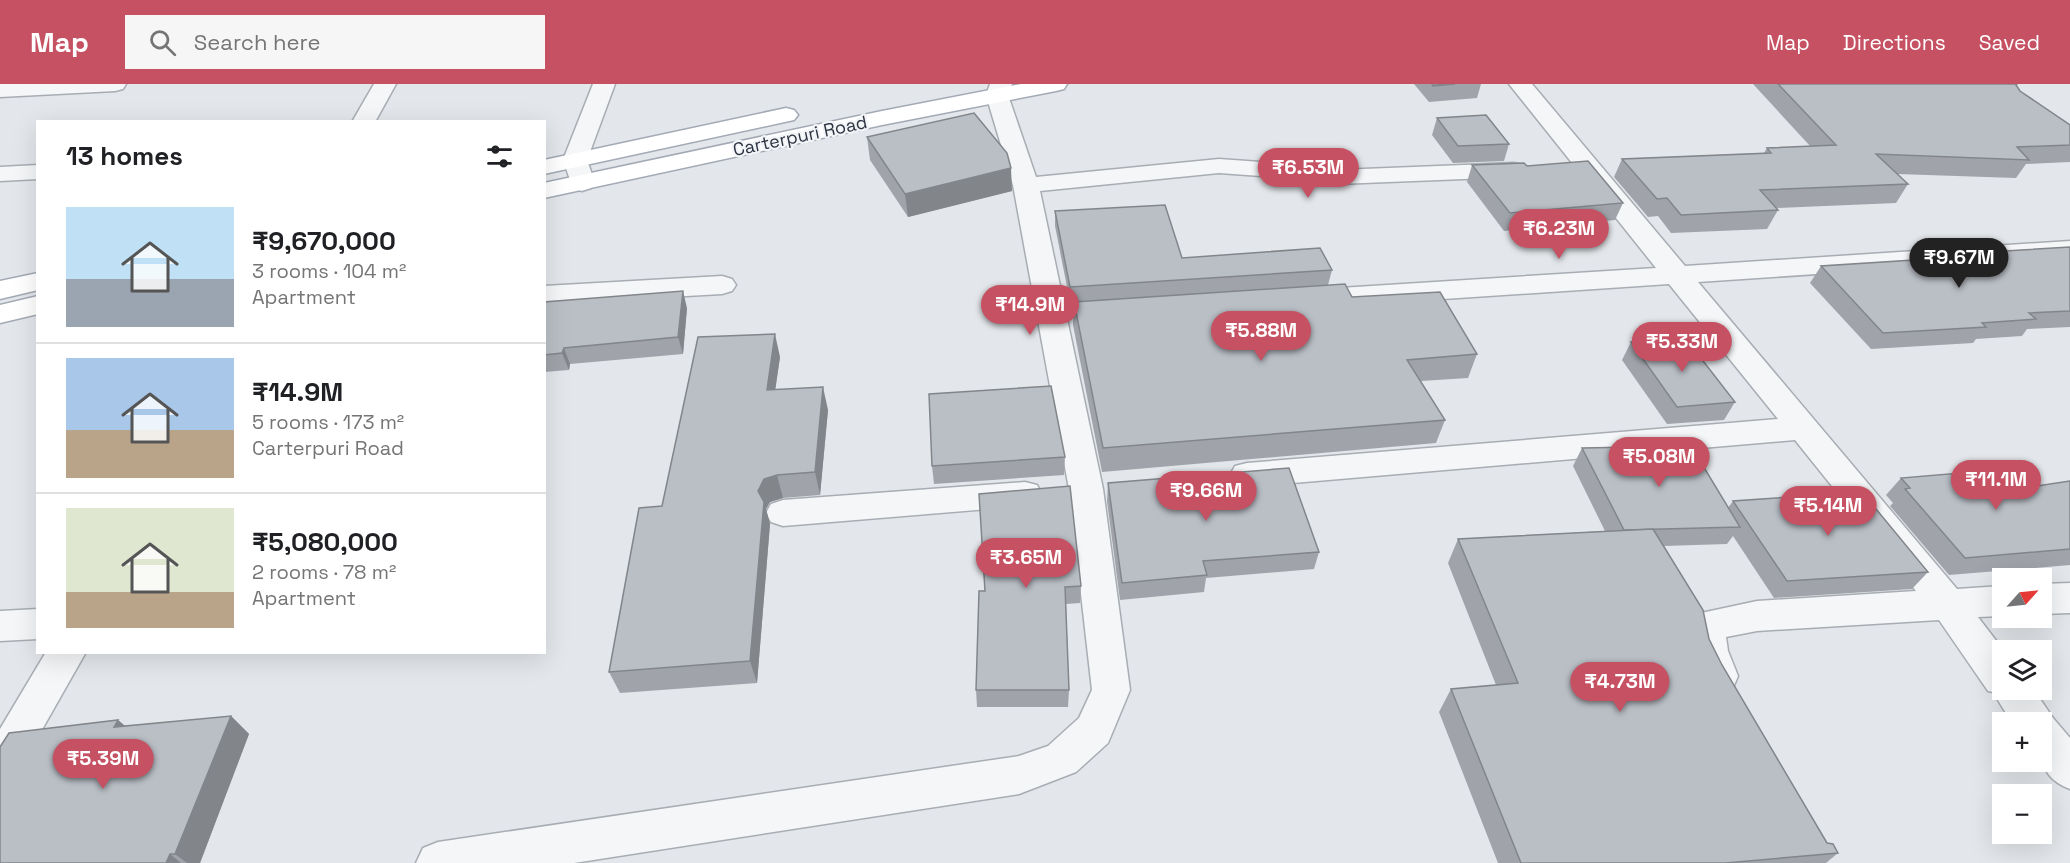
<!DOCTYPE html>
<meta charset="utf-8">
<style>
:root{--surface:#fff;--page:#f6f6f6;--text:#202124;--muted:#757577;--line:#e0e0e0;--accent:#c65163}
body{margin:0;font-family:"Space Grotesk",sans-serif;background:var(--page);color:var(--text);height:100vh;display:flex;flex-direction:column;font-size:22px;white-space:nowrap}
*{box-sizing:border-box;margin:0}
p{font-size:20px;color:var(--muted)}
.icon{flex:none;width:33px;height:33px;fill:none;stroke:currentColor;stroke-width:2;stroke-linecap:round;stroke-linejoin:round}
.map{position:relative;flex:1;overflow:hidden}
.sheet{position:absolute;left:36px;top:36px;width:510px;height:534px;display:flex;flex-direction:column;background:var(--surface);border-radius:0px;box-shadow:0 6px 24px #0002}
.sheet>*{flex:none}
.needle{width:39px;rotate:63deg}
.tools{position:absolute;left:1992px;top:484px;display:grid;gap:12px}
.tools a{display:grid;place-items:center;width:60px;height:60px;border-radius:0px;background:var(--surface);box-shadow:0 6px 24px #0002;font-size:30px}
.price{position:absolute;translate:-50% -51px;padding:0 14px;border-radius:21px;background:var(--accent);color:#fff;font-size:20px;line-height:39px;filter:drop-shadow(0 2px 3px #0008)}
.price::after{content:'';position:absolute;left:50%;top:36px;width:18px;height:14px;margin-left:-9px;background:inherit;clip-path:polygon(0 0,100% 0,50% 100%)}
.price.active{background:#222;color:#fff}
ul{padding:0;list-style:none}
li{display:flex;align-items:center;gap:18px;height:150px;padding:0 30px}
li+li{border-top:2px solid var(--line)}
li span{display:grid;place-items:center;flex:none;width:168px;height:120px;border-radius:0px;color:#555}
li>.icon{margin-inline-start:auto}
span .icon{width:72px;height:72px;fill:#fffc;stroke-width:1}
li b{font-size:26px}
h2{display:flex;justify-content:space-between;align-items:center;height:72px;padding:0 30px;font-size:26px}
header{display:flex;align-items:center;gap:36px;box-sizing:border-box;height:84px;padding:0 30px;background:var(--accent);color:#fff}
header strong{font-size:28px}
nav{display:flex;gap:33px;margin-inline-start:auto;font-size:21px}
.search{width:420px;height:54px;background:var(--page);display:flex;align-items:center;gap:15px;box-sizing:border-box;padding:0 21px;border-radius:0px;color:var(--muted);font-size:22px}
.map>svg:first-child{display:block}
</style>
<header>
<strong>Map</strong>
<div class="search"><svg class="icon" aria-label="search" viewBox="0 0 24 24"><circle cx="10" cy="10" r="6"/><path d="M15 15l6 6"/></svg>Search here</div>
<nav><a>Map</a><a>Directions</a><a>Saved</a></nav>
</header>
<div class="map">
<svg width="2070" height="779" viewBox="0 0 2070 779">
<rect width="100%" height="100%" fill="#e3e6ea"/>
<g fill="none" stroke-linecap="round" stroke-linejoin="round">
<g stroke="#a8adb4" stroke-width="3">
<g id="minor">
<path d="M0 0H126L123 5 115 7 0 13Z"/>
<path d="M374 0H396L375 38H352Z"/>
<path d="M593 0H615L587 76 595 99 591 104 582 107 573 104 563 76Z"/>
<path d="M990 0H1012L1008 11 1036 93 1219 75 1261 78 1313 87 1514 79 1523 81 1526 86 1523 91 1514 93 1313 101 1261 92 1219 89 1040 107 1103 405 1130 606 1108 659 1076 688 1019 710 574 779H416L423 764 438 758 1019 672 1048 662 1079 634 1092 606 1069 405 1013 101 986 11Z"/>
<path d="M1509 0H1532L1685 182 2070 157V173L1698 198 1957 505 2002 502V532L1978 533 2004 567 2002 606H2034L2053 634 2070 654V705C2036 692 2042 670 2042 639H2012L1993 608 1988 607 1939 536 1757 547 1726 553 1728 567 1738 592 1733 604 1719 608 1705 604 1690 567 1687 551 1701 529 1757 517 1916 507 1795 356 1247 403 1235 400 1230 391 1235 382 1247 379 1778 335 1669 200 1308 224 1298 221 1294 215 1298 209 1308 206 1656 184Z"/>
<path d="M38 81V95L0 97V83Z"/>
<path d="M722 192 732 195 736 201 732 207 722 210 544 220V202Z"/>
<path d="M1025 398 1037 401 1042 410 1037 419 1025 422 783 442 771 438 766 429 771 420 783 416Z"/>
<path d="M2070 499V529L2042 530V500Z"/>
<path d="M38 525V555L0 557V527Z"/>
<path d="M46 568H86L14 695 0 701V645Z"/>
</g>
</g>
<g stroke="#a3aab5" stroke-width="3">
<g id="major">
<path d="M1021 0H1067L1064 5 1056 7 882 41 544 114V99L882 27Z"/>
<path d="M786 24 794 26 798 31 794 36 544 90V76Z"/>
<path d="M38 189V206L0 215V197Z"/>
<path d="M38 212V230L0 239V221Z"/>
</g>
</g>
<use href="#minor" fill="#f5f6f8" fill-rule="evenodd"/>
<use href="#major" fill="#fff" fill-rule="evenodd"/>
</g>
<g fill="#a0a4aa">
<path d="M1414 0H1481L1477 14 1429 18Z"/>
<path d="M1753 0H2017L2016 1 2020 7 2070 41V78L2026 80 2016 94 1897 90 1908 100 1896 119 1776 124 1778 126 1767 145 1671 149 1658 132 1648 133 1614 93 1622 75 1764 69 1767 64 1810 62Z"/>
<path d="M1437 34 1509 60 1504 77 1453 79 1432 51Z"/>
<path d="M867 53 1012 107 908 133 870 76Z"/>
<path d="M1472 81 1527 82 1623 119 1615 136 1504 147 1467 98Z"/>
<path d="M1055 127 1182 174 1332 186 1328 201 1352 213 1477 270 1468 294 1421 297 1445 336 1436 359 1102 388 1073 241 1074 218H1070L1055 142Z"/>
<path d="M2070 163V243L2027 245 2022 252 1976 255 1973 259 1871 265 1810 199 1821 182 1970 172 1973 169Z"/>
<path d="M544 218 687 224 683 270 570 280 569 286 544 288Z"/>
<path d="M1631 258 1735 318 1724 336 1667 340 1622 276Z"/>
<path d="M780 273 775 305 828 326 820 411 783 414 770 418 766 425 770 440 757 599 620 609 609 588Z"/>
<path d="M1582 364 1728 424 1733 417 1928 488 1912 505 1774 514 1733 452 1727 460 1664 462 1722 581 1827 759 1838 769 1826 779H1498L1439 628 1451 605 1496 601 1448 479 1458 455 1605 447 1573 382Z"/>
<path d="M1065 373 1064 391 934 400 932 382Z"/>
<path d="M1901 394 2037 402 2070 397V481L1949 491 1890 422 1893 419 1886 411Z"/>
<path d="M1108 399 1319 468 1314 485 1206 494 1204 508 1120 516 1107 417Z"/>
<path d="M1081 502 1080 519 1066 520 1069 606 1068 623H977L976 606 979 507Z"/>
<path d="M231 632 249 650 200 779H0L118 636 125 642Z"/>
</g>
<g fill="#82868b">
<path d="M1011 84 1012 107 908 133 905 110Z"/>
<path d="M683 207 687 224 683 270 678 253Z"/>
<path d="M775 250 780 273 772 329 767 306Z"/>
<path d="M564 264 570 280 569 286 562 269Z"/>
<path d="M823 303 828 326 820 411 815 388Z"/>
<path d="M777 391 783 414 770 418 766 425 770 440 757 599 750 577 758 407 764 395Z"/>
<path d="M231 632 249 650 200 779H187L175 770Z"/>
<path d="M118 636 139 654 114 643Z"/>
<path d="M170 770 181 779H166Z"/>
</g>
<g fill="#babfc6" stroke="#82868b" stroke-width="1.5">
<path d="M1432 0H1455L1433 2Z"/>
<path d="M1778 0H2017L2016 1 2020 7 2070 41V61L2017 63 2029 76 1876 70 1908 100 1760 106 1778 126 1681 131 1667 114 1657 115 1622 75 1771 69 1767 64 1836 61Z"/>
<path d="M974 29 1007 69 1011 84 905 110 867 53Z"/>
<path d="M1486 31 1509 60 1458 62 1437 34Z"/>
<path d="M1588 77 1623 119 1510 129 1472 81 1524 79 1527 82Z"/>
<path d="M1165 121 1182 174 1320 164 1332 186 1070 203 1055 127Z"/>
<path d="M2070 163V227L2029 229 2036 235 1982 239 1986 243 1883 249 1821 182 1976 172 1973 169Z"/>
<path d="M1345 200 1352 213 1440 208 1477 270 1407 276 1445 336 1103 364 1074 218Z"/>
<path d="M683 207 678 253 564 264 562 269 544 271V218Z"/>
<path d="M775 250 767 306 823 303 815 388 777 391 764 395 758 407 764 418 750 577 609 588 639 424 662 422 698 253Z"/>
<path d="M1686 255 1735 318 1677 323 1631 258Z"/>
<path d="M1051 302 1065 373 932 382 929 310Z"/>
<path d="M1691 362 1740 443 1624 446 1582 364Z"/>
<path d="M1289 384 1319 468 1203 477 1207 491 1122 499 1108 399Z"/>
<path d="M2020 384 2037 402 2070 397V465L1965 474 1905 405 1910 404 1901 394Z"/>
<path d="M1070 402 1081 502 1065 503 1069 606H976L979 507H985L979 410Z"/>
<path d="M1862 408 1928 488 1787 497 1733 417Z"/>
<path d="M1653 445 1703 526 1709 555 1722 581 1827 759 1833 760 1838 769 1725 779H1521L1451 605 1518 599 1458 455Z"/>
<path d="M231 632 175 770H170L166 779H0V663L9 649 118 636 114 643Z"/>
</g>
<g text-anchor="middle" stroke-width="4.5" stroke-linejoin="round" paint-order="stroke">
<g font-size="18" fill="#2c3341" stroke="#f2f4f7">
<text transform="translate(800 52) rotate(-12)" y="6">Carterpuri Road</text>
</g>
</g>
</svg>
<div class="tools">
<a><svg class="needle" viewBox="-14 -14 28 28"><path d="M0-13l5 13h-10z" fill="#e53935"/><path d="M0 13l5-13h-10z" fill="#757577"/></svg></a>
<a><svg class="icon" aria-label="layers" viewBox="0 0 24 24"><path d="M12 4l9 5-9 5-9-5zM3 14l9 5 9-5"/></svg></a>
<a>+</a>
<a>−</a>
</div>
<b class="price" style="left:1308px;top:115px">₹6.53M</b>
<b class="price" style="left:1559px;top:176px">₹6.23M</b>
<b class="price active" style="left:1959px;top:205px">₹9.67M</b>
<b class="price" style="left:1030px;top:252px">₹14.9M</b>
<b class="price" style="left:1261px;top:278px">₹5.88M</b>
<b class="price" style="left:1682px;top:289px">₹5.33M</b>
<b class="price" style="left:1659px;top:404px">₹5.08M</b>
<b class="price" style="left:1996px;top:427px">₹11.1M</b>
<b class="price" style="left:1206px;top:438px">₹9.66M</b>
<b class="price" style="left:1828px;top:453px">₹5.14M</b>
<b class="price" style="left:1026px;top:505px">₹3.65M</b>
<b class="price" style="left:1620px;top:629px">₹4.73M</b>
<b class="price" style="left:103px;top:706px">₹5.39M</b>
<section class="sheet">
<h2>13 homes<svg class="icon" aria-label="filters" viewBox="0 0 24 24"><path d="M4 7h16M4 17h16"/><circle cx="9" cy="7" r="2"/><circle cx="15" cy="17" r="2"/></svg></h2>
<ul>
<li><span style="background:linear-gradient(#bfe0f5 60%,#9aa5b1 0)"><svg class="icon" aria-label="home" viewBox="0 0 24 24"><path d="M3 11l9-7 9 7M6 9v11h12V9"/></svg></span><div><b>₹9,670,000</b><p>3 rooms · 104 m²</p><p>Apartment</p></div></li>
<li><span style="background:linear-gradient(#a9c7e8 60%,#b9a48a 0)"><svg class="icon" aria-label="home" viewBox="0 0 24 24"><path d="M3 11l9-7 9 7M6 9v11h12V9"/></svg></span><div><b>₹14.9M</b><p>5 rooms · 173 m²</p><p>Carterpuri Road</p></div></li>
<li><span style="background:linear-gradient(#dfe7d0 70%,#b9a48a 0)"><svg class="icon" aria-label="home" viewBox="0 0 24 24"><path d="M3 11l9-7 9 7M6 9v11h12V9"/></svg></span><div><b>₹5,080,000</b><p>2 rooms · 78 m²</p><p>Apartment</p></div></li>
</ul>
</section>
</div>
